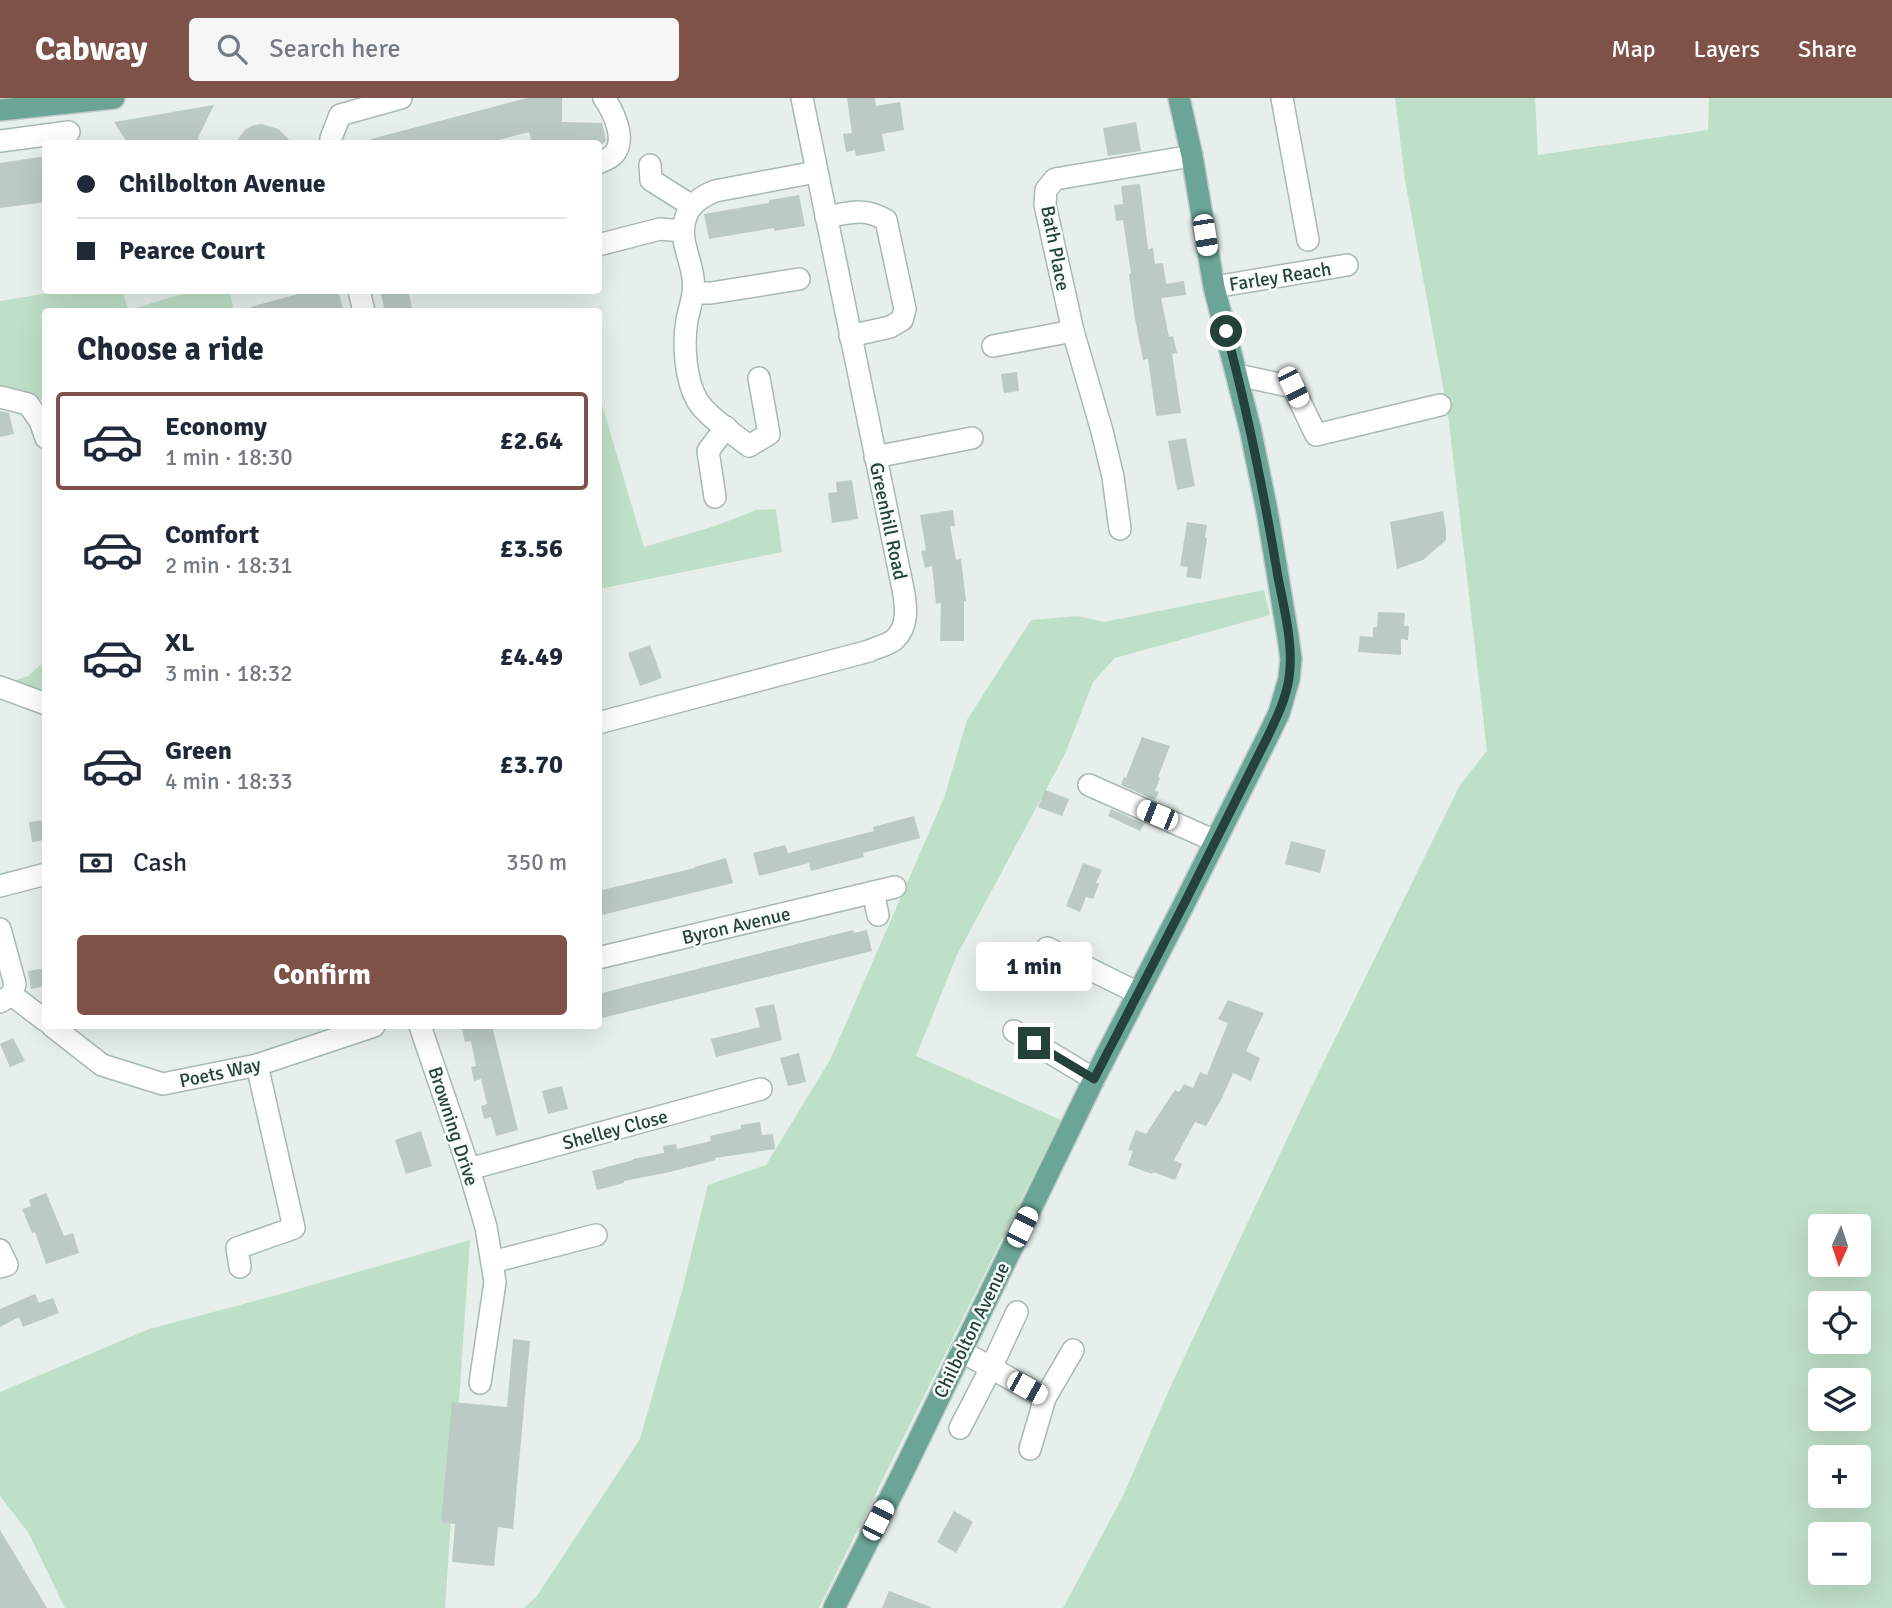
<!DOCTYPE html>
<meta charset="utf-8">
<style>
body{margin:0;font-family:Signika,sans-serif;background:#f6f6f7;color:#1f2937;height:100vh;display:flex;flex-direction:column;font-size:26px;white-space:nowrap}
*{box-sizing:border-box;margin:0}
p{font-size:23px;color:#747a83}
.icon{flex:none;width:38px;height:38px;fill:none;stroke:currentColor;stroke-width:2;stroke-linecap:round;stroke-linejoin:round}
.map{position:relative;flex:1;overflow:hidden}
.side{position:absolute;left:42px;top:210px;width:560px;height:721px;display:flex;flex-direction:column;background:#fff;border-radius:7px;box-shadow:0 7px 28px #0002}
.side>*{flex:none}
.top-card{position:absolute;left:42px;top:42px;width:560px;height:154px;border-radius:7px;box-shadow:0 7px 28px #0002;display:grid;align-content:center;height:154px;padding:0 35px;background:#fff}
.needle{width:46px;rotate:183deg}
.controls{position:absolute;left:1808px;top:1116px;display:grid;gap:14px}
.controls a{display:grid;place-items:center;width:63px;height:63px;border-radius:7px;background:#fff;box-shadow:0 7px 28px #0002;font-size:35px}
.end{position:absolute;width:32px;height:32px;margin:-16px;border:9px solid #24423a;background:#fff;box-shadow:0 0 0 4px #fff}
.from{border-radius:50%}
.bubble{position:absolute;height:49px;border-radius:7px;background:#fff;box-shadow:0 7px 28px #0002;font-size:23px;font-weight:700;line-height:49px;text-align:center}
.car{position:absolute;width:21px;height:42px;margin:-21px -10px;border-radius:9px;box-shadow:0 0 5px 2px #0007;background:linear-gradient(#fff 24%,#345 0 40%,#fff 0 76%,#345 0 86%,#fff 0)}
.top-card b{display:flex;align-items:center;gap:24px;height:66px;font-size:26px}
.top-card b+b{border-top:2px solid #e0e1e3}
.top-card i{width:18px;height:18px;background:#1f2937}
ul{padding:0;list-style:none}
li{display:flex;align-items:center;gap:21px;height:98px;margin:0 14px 10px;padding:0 21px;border:4px solid transparent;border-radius:7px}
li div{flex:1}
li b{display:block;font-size:26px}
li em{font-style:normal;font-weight:700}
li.on{border-color:#7f5249}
li>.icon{width:63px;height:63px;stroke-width:1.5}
h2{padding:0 35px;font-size:32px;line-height:84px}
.pay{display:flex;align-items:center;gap:18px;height:77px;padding:0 35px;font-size:26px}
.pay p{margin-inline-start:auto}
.cta{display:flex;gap:14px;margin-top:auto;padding:14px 35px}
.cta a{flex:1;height:80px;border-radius:7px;background:#7f5249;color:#fff;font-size:28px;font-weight:700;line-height:80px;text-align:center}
header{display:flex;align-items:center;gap:42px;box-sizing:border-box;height:98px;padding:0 35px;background:#7f5249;color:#fff}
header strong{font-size:33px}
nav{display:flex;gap:38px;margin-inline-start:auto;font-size:24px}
.search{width:490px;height:63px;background:#f6f6f7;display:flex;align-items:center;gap:18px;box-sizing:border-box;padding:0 24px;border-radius:7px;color:#747a83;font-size:26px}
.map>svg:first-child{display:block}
.green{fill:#bfe0c8;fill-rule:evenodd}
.building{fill:#bbcac4}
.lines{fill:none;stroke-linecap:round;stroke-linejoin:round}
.minor-casing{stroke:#a8b8b2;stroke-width:24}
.major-casing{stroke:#c2cac8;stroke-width:24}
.minor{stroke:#fff;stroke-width:21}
.major{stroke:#6aa596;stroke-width:21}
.route{stroke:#24423a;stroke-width:9}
.labels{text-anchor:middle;stroke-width:5;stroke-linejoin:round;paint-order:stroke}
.street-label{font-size:19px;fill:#24423a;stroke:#f7fbf9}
</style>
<header>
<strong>Cabway</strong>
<div class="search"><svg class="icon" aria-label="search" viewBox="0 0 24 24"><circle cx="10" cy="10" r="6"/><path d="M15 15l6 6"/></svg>Search here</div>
<nav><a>Map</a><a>Layers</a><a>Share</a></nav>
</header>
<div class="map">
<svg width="1892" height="1510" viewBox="0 0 1892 1510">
<rect width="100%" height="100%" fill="#e6efeb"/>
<g class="green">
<path d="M1395,0H1535L1538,57L1708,32L1709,0H1892V1510H1063L1123,1398L1168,1294L1311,990L1460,687L1487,653L1448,316L1405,82ZM1820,1129H1858V1167H1820ZM1820,1206H1858V1244H1820ZM1820,1283H1858V1321H1820ZM1820,1360H1858V1398H1820ZM1820,1437H1858V1475H1820Z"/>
<polygon points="61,193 123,193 128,212 193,193 230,193 233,210 219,213 46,214 45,299 32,307 0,292 0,203"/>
<polygon points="598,293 644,449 715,428 756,412 776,411 782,454 599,491 598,413 602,385 598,372"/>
<polygon points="1264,492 1270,517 1115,560 1093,584 1065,656 957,857 916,958 1061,1022 819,1510 524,1510 537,1498 640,1341 682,1193 708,1087 766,1067 830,962 944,700 967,622 1031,522 1078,518 1104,524"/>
<polygon points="45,563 45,594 41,594 13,583 28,578"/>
<polygon points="470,1142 445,1510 65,1510 28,1434 0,1398 0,1294 149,1231 270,1199"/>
</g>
<g class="building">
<polygon points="527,0 562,0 562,24 602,25 606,42 603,46 532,46 529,34 483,46 371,46 371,41"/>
<polygon points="847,0 875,0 876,8 900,4 904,32 882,36 885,53 856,58 855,52 846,54 843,36 852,35"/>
<polygon points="214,7 195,46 128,46 114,24"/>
<polygon points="1136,24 1141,53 1108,58 1103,30"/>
<polygon points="262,26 278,31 294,46 234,46 246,31 254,27"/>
<polygon points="46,58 46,104 0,110 0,65"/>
<polygon points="1140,86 1148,151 1153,150 1155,166 1163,165 1166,186 1184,183 1186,197 1161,200 1169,239 1173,238 1177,255 1172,256 1181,315 1156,318 1148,261 1143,262 1134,215 1129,176 1131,176 1123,122 1116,123 1114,107 1123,106 1121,88"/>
<polygon points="799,97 805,128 774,133 774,130 709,141 704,116 769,105 769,102"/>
<polygon points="313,192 338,192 344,214 251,214 250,209"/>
<polygon points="380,192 408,192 413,214 385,214"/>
<polygon points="1017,274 1019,293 1004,295 1001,276"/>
<polygon points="0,313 9,315 14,336 0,339"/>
<polygon points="1186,340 1195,388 1177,392 1168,343"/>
<polygon points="852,382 858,421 832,425 828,395 837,394 836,384"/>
<polygon points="953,412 955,428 950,428 956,462 961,461 966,503 964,503 964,543 940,543 941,505 936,506 932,468 925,470 921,453 926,452 920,417"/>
<polygon points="1443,413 1446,431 1446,442 1423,462 1397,471 1390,424"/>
<polygon points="1187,424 1207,427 1205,440 1207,440 1201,481 1186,479 1188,469 1180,468"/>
<polygon points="1378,514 1405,515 1404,528 1409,528 1408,542 1401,541 1401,557 1358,554 1360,538 1373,539 1373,529 1377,529"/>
<polygon points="650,547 662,580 640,588 628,555"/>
<polygon points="1142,639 1170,648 1158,679 1160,680 1155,693 1159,694 1155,702 1121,687 1124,679 1126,680"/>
<polygon points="1045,692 1069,701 1062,718 1038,709"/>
<polygon points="1111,711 1144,726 1140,733 1108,718"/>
<polygon points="914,718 920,740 863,755 864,759 830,768 811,773 809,765 759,778 753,755 785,747 788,755 874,733 873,729"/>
<polygon points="46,722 46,742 32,744 29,724"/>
<polygon points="1291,743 1326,752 1320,775 1285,766"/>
<polygon points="726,760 733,785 598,818 598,793 695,770 694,769"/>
<polygon points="1083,765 1102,772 1096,785 1099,786 1093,801 1086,799 1080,814 1066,808"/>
<polygon points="853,832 854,835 867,832 872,853 598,921 598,896"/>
<polygon points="46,870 46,888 31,891 28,873"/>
<polygon points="1228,902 1264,915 1246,953 1260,960 1251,983 1233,975 1222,1000 1206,1028 1195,1024 1174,1062 1182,1066 1175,1082 1153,1074 1152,1076 1128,1067 1133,1053 1128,1052 1136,1032 1146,1036 1175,992 1179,994 1184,986 1193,990 1200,974 1207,977 1228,925 1218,921"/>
<polygon points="774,906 782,942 716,959 711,941 760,929 755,910"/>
<polygon points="468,928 492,928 518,1032 496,1038 491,1019 484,1021 481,1008 487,1006 481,981 474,983 471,969 476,968 471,943 465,944 462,931 468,930"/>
<polygon points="13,940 25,963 10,969 0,946"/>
<polygon points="799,955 806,984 788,988 780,960"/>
<polygon points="562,988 568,1011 548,1016 542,993"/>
<polygon points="760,1024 762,1037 773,1036 775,1051 715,1060 716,1062 670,1074 624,1083 624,1085 597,1092 592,1073 633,1062 633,1061 664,1055 663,1048 676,1046 677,1051 711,1043 710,1038 741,1031 741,1027"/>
<polygon points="421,1033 432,1068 406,1076 395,1042"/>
<polygon points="46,1095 64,1138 73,1135 79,1155 46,1166 35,1134 32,1135 22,1111 31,1108 29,1102"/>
<polygon points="35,1196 39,1205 53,1200 59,1215 23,1229 19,1219 0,1229 0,1211"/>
<polygon points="513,1241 530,1243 513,1431 498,1429 494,1468 452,1464 455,1426 441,1424 452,1304 507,1309"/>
<polygon points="954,1413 973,1424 956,1455 937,1444"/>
<polygon points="0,1432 47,1510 0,1510"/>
<polygon points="889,1493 931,1509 931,1510 882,1510"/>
</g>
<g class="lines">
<g class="minor-casing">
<g id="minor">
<polyline points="1282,0 1308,142"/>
<polyline points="0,43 69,34"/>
<polyline points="331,46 331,40 340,17 401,0"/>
<path d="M598,65C603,63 611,60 614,56C627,41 613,13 604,0"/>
<polyline points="650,67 651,82 692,108"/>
<path d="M826,119C850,115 864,109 886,122L905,211L902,222L890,229L850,238"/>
<polyline points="598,147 660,131 683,133"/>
<polyline points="1214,189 1347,167"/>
<polyline points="359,192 364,214"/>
<polyline points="694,195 711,195 799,181"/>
<polyline points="993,248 1073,233"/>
<polyline points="1238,277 1293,289 1316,337 1440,307"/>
<path d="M759,280L769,336L749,348C734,336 706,318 697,302C685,281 683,245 687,222C690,207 695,197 693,180C691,161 679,141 685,122C689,106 701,99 715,93L816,74"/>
<polyline points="0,299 28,306 40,323 46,340"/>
<polyline points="875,359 972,340"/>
<polyline points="715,399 708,353 726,329"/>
<polyline points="1120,431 1113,379 1102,333 1073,233 1045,107 1046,92 1055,81 1192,58"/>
<polyline points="0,589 46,606"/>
<path d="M598,625L869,553C877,549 889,547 895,541C909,528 906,507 903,491L802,0"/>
<polyline points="1089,687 1215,743"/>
<polyline points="0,788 46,776"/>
<polyline points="873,794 878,817"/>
<polyline points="0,831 15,886 12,897 0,904"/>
<polyline points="1047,850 1138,895"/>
<polyline points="598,860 895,789"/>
<polyline points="12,897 46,923"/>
<polyline points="52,928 102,967 163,986 257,967 374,928"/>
<polyline points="420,928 469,1071 486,1129 495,1184 480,1285"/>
<polyline points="1014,933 1094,981"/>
<polyline points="469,1071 761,991"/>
<polyline points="0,1152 7,1167 0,1169"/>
<polyline points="492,1164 596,1137"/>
<polyline points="240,1169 237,1150 294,1130 257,967"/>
<polyline points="961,1253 1045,1300 1073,1252"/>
<polyline points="960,1330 991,1270 1017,1214"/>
<polyline points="1030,1351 1045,1300"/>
</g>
</g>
<g class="major-casing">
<g id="major">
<polyline points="0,12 114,0"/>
<polyline points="834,1510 901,1378 1094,981 1184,806 1267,640 1279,615 1289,581 1291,561 1288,539 1267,413 1250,330 1214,189 1192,58 1179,0"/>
</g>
</g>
<use href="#minor" class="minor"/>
<use href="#major" class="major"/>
</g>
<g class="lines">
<path class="route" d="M1034,945L1094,981L1184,806L1267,640C1276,621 1286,601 1289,580C1294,547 1284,511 1278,479C1264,396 1248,314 1226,233"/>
</g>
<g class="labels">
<g class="street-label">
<text transform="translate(1056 150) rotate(79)" y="7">Bath Place</text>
<text transform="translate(1280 178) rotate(-9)" y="7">Farley Reach</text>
<text transform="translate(889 423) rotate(78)" y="7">Greenhill Road</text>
<text transform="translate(736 827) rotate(-13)" y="7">Byron Avenue</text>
<text transform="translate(220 974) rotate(-12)" y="7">Poets Way</text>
<text transform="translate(454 1028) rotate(72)" y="7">Browning Drive</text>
<text transform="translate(615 1031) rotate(-15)" y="7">Shelley Close</text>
<text transform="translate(971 1232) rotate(-64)" y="7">Chilbolton Avenue</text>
</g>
</g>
</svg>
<div class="controls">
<a><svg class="needle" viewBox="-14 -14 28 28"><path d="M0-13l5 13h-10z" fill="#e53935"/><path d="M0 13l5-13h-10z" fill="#747a83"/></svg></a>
<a><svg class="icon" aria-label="locate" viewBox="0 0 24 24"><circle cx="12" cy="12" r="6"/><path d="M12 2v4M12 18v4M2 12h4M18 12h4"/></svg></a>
<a><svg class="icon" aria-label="layers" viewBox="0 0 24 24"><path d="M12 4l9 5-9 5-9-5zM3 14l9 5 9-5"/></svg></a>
<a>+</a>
<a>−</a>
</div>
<i class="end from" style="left:1226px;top:233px"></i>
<i class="end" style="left:1034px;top:945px"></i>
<div class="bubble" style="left:976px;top:844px;width:116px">1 min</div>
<i class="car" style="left:1205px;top:137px;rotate:171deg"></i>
<i class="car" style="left:1293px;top:289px;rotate:154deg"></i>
<i class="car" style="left:1157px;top:717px;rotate:292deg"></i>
<i class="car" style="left:1022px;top:1129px;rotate:26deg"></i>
<i class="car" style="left:1027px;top:1290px;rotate:119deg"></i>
<i class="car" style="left:878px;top:1422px;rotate:27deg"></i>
<div class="top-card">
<b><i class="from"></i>Chilbolton Avenue</b>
<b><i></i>Pearce Court</b>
</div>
<section class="side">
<h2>Choose a ride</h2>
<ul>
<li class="on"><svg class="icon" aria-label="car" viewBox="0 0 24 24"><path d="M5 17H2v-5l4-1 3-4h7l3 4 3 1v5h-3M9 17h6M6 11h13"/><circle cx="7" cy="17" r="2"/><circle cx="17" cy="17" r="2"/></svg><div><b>Economy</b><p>1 min · 18:30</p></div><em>£2.64</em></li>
<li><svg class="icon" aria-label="car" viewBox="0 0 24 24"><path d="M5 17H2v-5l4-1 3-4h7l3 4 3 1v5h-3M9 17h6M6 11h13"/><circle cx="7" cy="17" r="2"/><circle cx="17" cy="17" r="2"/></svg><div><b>Comfort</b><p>2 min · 18:31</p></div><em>£3.56</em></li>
<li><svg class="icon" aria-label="car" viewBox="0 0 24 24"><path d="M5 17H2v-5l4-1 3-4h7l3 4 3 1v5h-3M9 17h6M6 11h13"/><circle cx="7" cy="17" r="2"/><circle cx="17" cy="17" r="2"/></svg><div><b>XL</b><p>3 min · 18:32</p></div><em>£4.49</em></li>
<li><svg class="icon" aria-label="car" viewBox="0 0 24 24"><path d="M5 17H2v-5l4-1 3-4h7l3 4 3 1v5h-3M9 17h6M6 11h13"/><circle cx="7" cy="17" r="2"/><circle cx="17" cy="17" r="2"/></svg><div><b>Green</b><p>4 min · 18:33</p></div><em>£3.70</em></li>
</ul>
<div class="pay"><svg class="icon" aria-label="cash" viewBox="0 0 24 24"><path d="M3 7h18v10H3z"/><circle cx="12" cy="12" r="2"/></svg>Cash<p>350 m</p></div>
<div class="cta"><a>Confirm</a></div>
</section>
</div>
